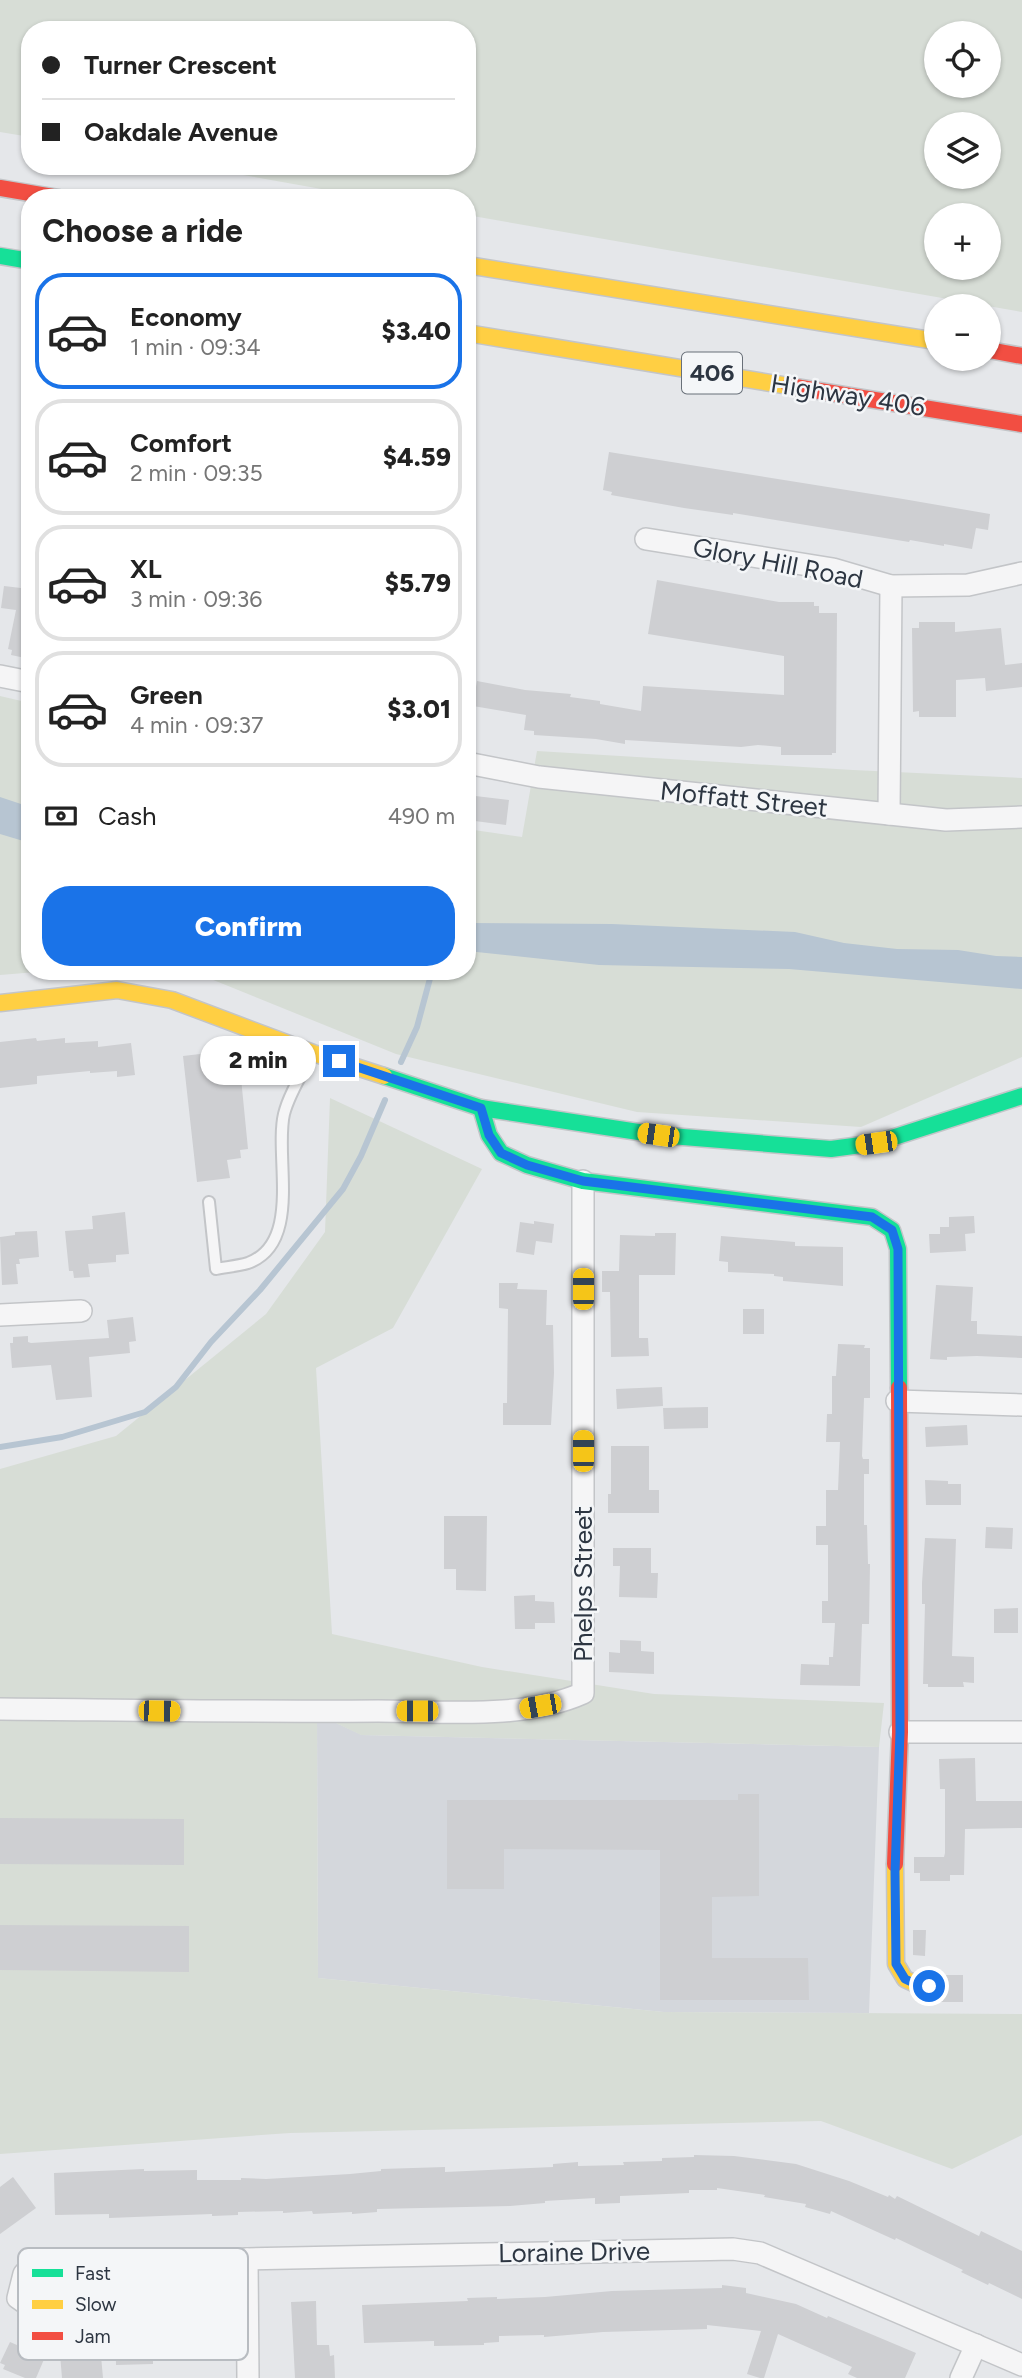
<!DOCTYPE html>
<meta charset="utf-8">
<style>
body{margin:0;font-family:Figtree,sans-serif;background:#f6f6f6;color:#222;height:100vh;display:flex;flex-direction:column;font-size:26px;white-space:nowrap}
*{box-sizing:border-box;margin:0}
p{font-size:23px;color:#767676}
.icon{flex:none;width:38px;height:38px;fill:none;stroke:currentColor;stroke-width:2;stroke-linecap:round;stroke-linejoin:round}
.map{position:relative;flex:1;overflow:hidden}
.sheet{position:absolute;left:21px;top:189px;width:455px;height:791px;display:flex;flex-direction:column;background:#fff;border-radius:28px;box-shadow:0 2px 5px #0004}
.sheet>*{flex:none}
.hud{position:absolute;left:21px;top:21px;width:455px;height:154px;border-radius:28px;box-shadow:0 2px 5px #0004;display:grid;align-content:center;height:154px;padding:0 21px;background:#fff}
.tools{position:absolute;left:924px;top:21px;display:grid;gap:14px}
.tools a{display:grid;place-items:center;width:77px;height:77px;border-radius:50%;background:#fff;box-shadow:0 2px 5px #0004;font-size:35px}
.end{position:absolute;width:32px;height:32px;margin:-16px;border:9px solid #1a73e8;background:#fff;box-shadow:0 0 0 4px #fff}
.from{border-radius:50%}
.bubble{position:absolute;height:49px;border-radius:24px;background:#fff;box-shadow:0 2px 5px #0004;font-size:23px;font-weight:800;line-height:49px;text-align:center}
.car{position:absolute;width:21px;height:42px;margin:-21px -10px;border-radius:9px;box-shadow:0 0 5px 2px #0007;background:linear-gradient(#f5c518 24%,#345 0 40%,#f5c518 0 76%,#345 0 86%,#f5c518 0)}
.hud b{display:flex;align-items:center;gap:24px;height:66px;font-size:26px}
.hud b+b{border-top:2px solid #e0e0e0}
.hud i{width:18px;height:18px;background:#222}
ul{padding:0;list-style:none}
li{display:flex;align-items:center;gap:21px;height:116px;margin:0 14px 10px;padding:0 7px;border:4px solid #e0e0e0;border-radius:28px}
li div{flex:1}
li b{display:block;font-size:26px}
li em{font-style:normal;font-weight:800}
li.active{border-color:#1a73e8}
li>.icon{width:63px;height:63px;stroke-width:1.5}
h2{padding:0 21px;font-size:32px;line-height:84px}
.pay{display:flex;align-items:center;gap:18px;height:77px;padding:0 21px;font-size:26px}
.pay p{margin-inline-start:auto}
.button{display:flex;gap:14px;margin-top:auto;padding:14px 21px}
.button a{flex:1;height:80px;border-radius:28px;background:#1a73e8;color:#fff;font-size:28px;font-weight:800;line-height:80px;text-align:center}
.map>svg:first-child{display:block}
.built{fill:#d4d7dc}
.green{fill:#d7ddd6;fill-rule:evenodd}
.water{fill:#b7c5d2}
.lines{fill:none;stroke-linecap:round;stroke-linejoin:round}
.stream{stroke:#b7c5d2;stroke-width:6}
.building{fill:#cecfd2}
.lane-casing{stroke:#c3c5c8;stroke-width:14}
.street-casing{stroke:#c3c5c8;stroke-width:24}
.fast-casing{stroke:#c3c5c8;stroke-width:19}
.slow-casing{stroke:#c3c5c8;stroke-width:19}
.jam-casing{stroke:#c3c5c8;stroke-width:19}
.lane{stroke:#f5f5f6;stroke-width:10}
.street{stroke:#f5f5f6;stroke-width:21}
.fast{stroke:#16e098;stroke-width:16}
.slow{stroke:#ffcf43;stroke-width:16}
.jam{stroke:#f24e42;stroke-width:16}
.route{stroke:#1a73e8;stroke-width:9}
.labels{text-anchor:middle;stroke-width:5;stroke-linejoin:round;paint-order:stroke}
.shield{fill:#f4f6f8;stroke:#697079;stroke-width:2}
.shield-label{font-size:24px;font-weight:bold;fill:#2d3642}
.street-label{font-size:26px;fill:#2d3642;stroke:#f4f6f8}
.key{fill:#f4f6f8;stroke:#b8bcc1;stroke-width:2}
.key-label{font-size:19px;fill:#2d3642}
</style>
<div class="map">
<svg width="1022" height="2378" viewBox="0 0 1022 2378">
<rect width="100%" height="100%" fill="#e5e7ea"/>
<polygon class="built" points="317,1714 362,1735 879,1747 869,2013 664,2012 318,1978"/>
<g class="green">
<path d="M0,0H1022V312L467,215V198H372L193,166H467V30H30V137L0,132ZM936,33H989V86H936ZM936,124H989V177H936ZM936,215H989V268H936Z"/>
<polygon points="0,696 30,703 30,971 49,971 0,975"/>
<polygon points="537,751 853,770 1022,778 1022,1057 861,1127 637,1112 396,1054 191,971 467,971 467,829 522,837"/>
<polygon points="330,1098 482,1169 393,1328 316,1368 332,1634 482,1667 654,1694 884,1703 879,1747 361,1735 317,1714 318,1978 664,2012 1022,2014 1022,2135 952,2169 821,2121 290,2133 0,2154 0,1469 116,1436 266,1314 325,1232"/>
</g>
<g class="water">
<polygon points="0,797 30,807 30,843 0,834"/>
<polygon points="467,923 612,924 795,932 844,943 897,949 958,950 996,956 1022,957 1022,989 789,969 599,965 467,951"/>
</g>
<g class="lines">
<g class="stream">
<polyline points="401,1062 417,1027 432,971"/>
<polyline points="0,1447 62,1437 145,1412 176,1387 211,1342 260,1290 343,1189 361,1156 385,1100"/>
</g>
</g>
<g class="building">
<polygon points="609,452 903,499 990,514 988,530 976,528 972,549 944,544 944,546 910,540 909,542 733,513 733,515 684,508 611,495 612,492 603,490"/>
<polygon points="23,578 30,579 30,659 11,655 12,650 8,649 16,610 1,608 4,586 21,588"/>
<polygon points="657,580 779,602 814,602 814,606 819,606 819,613 837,613 836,753 832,753 832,755 781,755 781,747 758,745 741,747 625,740 625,744 596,739 534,735 534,731 524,730 526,715 473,706 477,681 525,690 571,694 570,697 600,701 600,704 641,711 643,686 784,695 784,656 648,634"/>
<polygon points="919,622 955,622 955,632 1001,628 1005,665 1022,663 1022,687 986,691 985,678 956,680 956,717 919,717 919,711 913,712 912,628 919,628"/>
<polygon points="467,795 509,800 506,825 467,820"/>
<polygon points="36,1038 37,1041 65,1038 65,1043 98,1041 98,1047 131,1043 135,1075 117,1077 117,1071 90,1073 90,1071 37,1076 37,1084 0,1088 0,1042"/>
<polygon points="217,1052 219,1072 232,1071 233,1079 241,1078 248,1149 240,1150 241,1158 227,1160 230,1178 197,1182 183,1056"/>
<polygon points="125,1212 129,1254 116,1255 116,1262 88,1264 90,1277 74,1278 73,1271 69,1271 65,1231 93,1229 92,1216"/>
<polygon points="974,1216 975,1233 965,1234 966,1251 930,1253 929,1234 940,1234 940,1227 949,1227 949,1217"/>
<polygon points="534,1221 554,1224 552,1243 536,1241 534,1255 516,1252 520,1222 534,1224"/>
<polygon points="37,1231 39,1257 19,1259 20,1264 16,1264 18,1284 2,1285 0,1237 15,1235 15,1232"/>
<polygon points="655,1233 676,1233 675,1275 639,1275 639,1338 648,1338 649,1356 611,1357 610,1292 602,1292 602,1271 619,1271 620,1235 655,1236"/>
<polygon points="721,1236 795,1242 795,1246 843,1247 843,1286 783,1281 783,1277 774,1276 774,1274 728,1272 728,1262 719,1261"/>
<polygon points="499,1283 518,1283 517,1289 547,1290 546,1325 553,1325 554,1373 551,1425 503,1425 503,1403 507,1403 508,1309 499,1308"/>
<polygon points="936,1285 973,1287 971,1321 977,1321 977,1334 1022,1336 1022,1358 977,1356 947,1357 947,1360 930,1359"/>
<rect x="743" y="1309" width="21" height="25"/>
<polygon points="133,1317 136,1341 129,1342 130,1353 89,1357 92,1397 56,1400 51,1365 12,1368 10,1343 13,1343 13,1337 28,1336 28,1342 31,1343 109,1338 107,1320"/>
<polygon points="838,1344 865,1345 864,1348 870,1348 870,1398 864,1398 862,1456 863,1459 869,1459 869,1474 864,1474 864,1525 867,1525 868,1564 870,1564 869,1624 862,1624 860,1686 800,1685 801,1664 829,1665 829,1657 833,1657 835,1623 822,1623 822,1601 828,1601 828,1545 816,1545 816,1526 826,1526 826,1490 838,1490 840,1442 826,1442 827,1414 832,1414 832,1376 836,1376"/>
<polygon points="662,1387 663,1406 617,1409 616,1389"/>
<polygon points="708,1407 708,1428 664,1429 663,1408"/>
<polygon points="967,1425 968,1445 926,1447 925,1427"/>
<polygon points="611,1446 649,1446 649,1490 659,1490 659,1513 608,1513 608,1494 611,1494"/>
<polygon points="925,1480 948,1481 948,1484 961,1484 961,1505 926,1505"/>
<polygon points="444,1516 487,1516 486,1591 456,1590 456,1569 444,1569"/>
<polygon points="986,1527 1013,1528 1012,1549 985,1548"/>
<polygon points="925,1538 956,1539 952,1656 974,1657 974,1683 963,1682 964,1687 928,1687 928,1684 923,1684 925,1604 922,1604 922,1583"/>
<polygon points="613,1548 651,1548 651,1573 658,1573 657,1598 619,1597 620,1566 613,1566"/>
<polygon points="535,1595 535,1601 554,1602 555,1623 535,1623 535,1629 515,1629 514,1596"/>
<polygon points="1018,1608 1018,1633 994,1633 994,1609"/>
<polygon points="620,1640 641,1641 641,1651 654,1652 654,1674 609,1672 609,1652 620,1653"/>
<polygon points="975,1758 976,1801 1022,1801 1022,1828 965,1829 964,1875 950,1875 950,1881 920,1881 920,1873 914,1873 914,1857 944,1857 945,1853 945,1789 940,1789 939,1759"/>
<polygon points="738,1794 759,1794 759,1896 712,1897 712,1958 808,1958 809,2000 660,2000 660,1850 504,1849 504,1889 447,1889 447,1800 738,1800"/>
<polygon points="0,1818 184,1819 184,1865 0,1864"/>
<polygon points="0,1925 189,1926 189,1972 0,1970"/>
<polygon points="913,1930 926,1930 925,1956 913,1955"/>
<polygon points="942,1975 963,1975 963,2002 935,2002 943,1997 946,1988 945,1979"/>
<polygon points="694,2155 734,2156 796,2164 849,2181 888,2197 889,2195 895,2199 897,2196 979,2236 981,2231 1022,2251 1022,2299 989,2283 988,2285 961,2272 963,2270 896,2238 895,2240 831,2211 830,2214 805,2207 806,2204 764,2197 765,2195 717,2188 717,2190 689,2190 689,2193 620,2196 620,2203 595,2204 595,2198 545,2201 545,2203 510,2206 377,2209 377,2212 352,2214 352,2212 313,2214 312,2211 283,2213 283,2211 238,2212 238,2215 212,2216 212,2214 109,2218 109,2214 55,2215 54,2173 144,2169 144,2171 197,2170 197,2180 241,2180 241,2178 266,2179 350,2174 381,2171 381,2169 445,2167 445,2172 553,2167 553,2164 578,2162 578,2166 624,2165 623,2162 662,2161 662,2158 694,2157"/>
<polygon points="13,2177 36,2208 0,2234 0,2187"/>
<polygon points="722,2285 746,2288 746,2293 796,2304 827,2318 828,2316 916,2353 905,2378 857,2378 848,2374 852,2367 778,2334 764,2378 760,2378 747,2374 761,2331 707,2325 707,2329 603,2332 544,2337 544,2335 499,2336 499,2342 484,2343 484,2345 434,2346 434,2341 364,2343 362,2305 468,2301 467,2298 497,2297 497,2299 545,2297 612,2291 722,2288"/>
<polygon points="316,2301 317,2345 329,2345 330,2356 334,2355 335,2378 295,2378 291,2302"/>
<polygon points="204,2309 205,2358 153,2359 153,2364 116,2365 115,2316 162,2315 162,2310"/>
<polygon points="10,2342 45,2357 36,2378 25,2378 3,2369 5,2365 0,2363"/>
<polygon points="78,2353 79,2358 101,2356 103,2378 62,2378 60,2354"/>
</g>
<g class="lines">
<g class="lane-casing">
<path id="lane" d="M209,1202L216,1269C226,1267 238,1266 248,1263C303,1243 274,1156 284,1114C289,1094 302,1074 312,1055"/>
</g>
<g class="street-casing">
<g id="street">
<polyline points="646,539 833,569 891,586 968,585 1022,573"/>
<polyline points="0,676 30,682"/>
<polyline points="467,763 539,777 946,820 1022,817"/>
<polyline points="889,814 891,586"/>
<polyline points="0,1315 81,1311"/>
<polyline points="897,1401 1022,1405"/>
<path d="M0,1709C126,1710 252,1712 378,1711C443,1711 523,1720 583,1693V1181"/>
<polyline points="900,1732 1022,1732"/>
<polyline points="247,2259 248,2378"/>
<path d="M102,2267C96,2274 90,2282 85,2289C82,2293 81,2300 78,2304C60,2324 35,2311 18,2298L24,2274L34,2263L102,2267L247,2259L733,2249L760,2253L1022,2365"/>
<polyline points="961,2378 976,2345"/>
</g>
</g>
<g class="fast-casing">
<g id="fast">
<polyline points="0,256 30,261"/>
<polyline points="384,1076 481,1108 658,1135 831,1149 876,1143 1022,1096"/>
<polyline points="481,1108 489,1135 501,1153 527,1165 583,1181 872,1217 892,1230 898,1249 899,1388"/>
</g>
</g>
<g class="slow-casing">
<g id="slow">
<polyline points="467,265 936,341"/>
<polyline points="467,333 789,386"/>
<polyline points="0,1003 117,990 172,1000 313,1053 384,1076"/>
<polyline points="895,1864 896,1964 905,1979 918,1985 929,1986"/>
</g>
</g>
<g class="jam-casing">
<g id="jam">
<polyline points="0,188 59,198"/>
<polyline points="989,350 1022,356"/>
<polyline points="789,386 1022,424"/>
<polyline points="895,1864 900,1732 899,1388"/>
</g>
</g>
<use href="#lane" class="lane"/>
<use href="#street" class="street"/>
<use href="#fast" class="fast"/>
<use href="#slow" class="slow"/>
<use href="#jam" class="jam"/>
</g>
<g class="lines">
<polyline class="route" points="339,1061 481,1108 489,1135 501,1153 527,1165 583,1181 872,1217 892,1230 898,1249 900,1732 895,1872 896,1964 905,1979 918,1985 929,1986"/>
</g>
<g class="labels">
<rect class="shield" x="682" y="352.5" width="60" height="41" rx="5"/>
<g class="shield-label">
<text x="712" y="381">406</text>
</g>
<g class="street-label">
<text transform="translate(848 395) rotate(9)" y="9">Highway 406</text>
<text transform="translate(778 563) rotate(11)" y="9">Glory Hill Road</text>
<text transform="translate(744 799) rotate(6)" y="9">Moffatt Street</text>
<text transform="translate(583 1584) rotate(-90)" y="9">Phelps Street</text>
<text transform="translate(574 2252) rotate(-1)" y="9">Loraine Drive</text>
</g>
</g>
<rect x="18" y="2248" width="230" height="112" rx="10" class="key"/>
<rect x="32" y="2269" width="31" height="8" fill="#16e098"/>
<rect x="32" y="2300" width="31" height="9" fill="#ffcf43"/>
<rect x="32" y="2332" width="31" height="8" fill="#f24e42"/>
<g class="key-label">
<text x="75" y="2280">Fast</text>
<text x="75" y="2311">Slow</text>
<text x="75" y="2343">Jam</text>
</g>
</svg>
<div class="tools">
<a><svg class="icon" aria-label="locate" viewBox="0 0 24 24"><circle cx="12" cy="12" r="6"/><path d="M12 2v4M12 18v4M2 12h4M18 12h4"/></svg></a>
<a><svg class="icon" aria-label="layers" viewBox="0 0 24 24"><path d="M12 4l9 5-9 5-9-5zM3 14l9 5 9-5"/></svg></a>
<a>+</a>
<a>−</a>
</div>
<i class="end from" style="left:929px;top:1986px"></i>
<i class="end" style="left:339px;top:1061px"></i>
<div class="bubble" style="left:200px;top:1036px;width:116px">2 min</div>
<i class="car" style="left:658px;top:1135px;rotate:278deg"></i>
<i class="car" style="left:876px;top:1143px;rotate:262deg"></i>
<i class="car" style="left:583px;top:1289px;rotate:0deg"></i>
<i class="car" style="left:583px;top:1451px;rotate:0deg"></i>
<i class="car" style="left:540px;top:1706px;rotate:260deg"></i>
<i class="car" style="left:159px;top:1711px;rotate:91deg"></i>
<i class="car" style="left:417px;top:1711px;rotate:270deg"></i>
<div class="hud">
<b><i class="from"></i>Turner Crescent</b>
<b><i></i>Oakdale Avenue</b>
</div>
<section class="sheet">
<h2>Choose a ride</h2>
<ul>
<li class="active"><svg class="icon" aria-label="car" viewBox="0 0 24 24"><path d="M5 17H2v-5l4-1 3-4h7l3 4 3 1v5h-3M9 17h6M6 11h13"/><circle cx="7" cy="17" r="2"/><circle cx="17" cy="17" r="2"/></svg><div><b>Economy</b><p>1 min · 09:34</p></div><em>$3.40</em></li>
<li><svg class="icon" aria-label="car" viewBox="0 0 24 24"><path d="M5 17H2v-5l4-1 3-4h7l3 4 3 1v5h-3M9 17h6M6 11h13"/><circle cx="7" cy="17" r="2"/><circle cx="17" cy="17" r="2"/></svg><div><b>Comfort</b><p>2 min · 09:35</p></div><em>$4.59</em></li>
<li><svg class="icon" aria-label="car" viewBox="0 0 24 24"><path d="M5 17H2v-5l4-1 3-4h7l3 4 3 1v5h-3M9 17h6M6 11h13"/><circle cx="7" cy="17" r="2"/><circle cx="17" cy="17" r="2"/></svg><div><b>XL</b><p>3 min · 09:36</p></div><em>$5.79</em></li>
<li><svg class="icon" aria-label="car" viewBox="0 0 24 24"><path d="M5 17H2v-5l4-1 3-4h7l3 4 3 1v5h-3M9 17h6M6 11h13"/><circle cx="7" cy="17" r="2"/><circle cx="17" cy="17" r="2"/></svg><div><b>Green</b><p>4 min · 09:37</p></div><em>$3.01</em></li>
</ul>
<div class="pay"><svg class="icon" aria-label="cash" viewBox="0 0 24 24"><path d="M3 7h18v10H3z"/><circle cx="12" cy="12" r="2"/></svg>Cash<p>490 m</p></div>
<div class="button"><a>Confirm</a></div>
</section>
</div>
